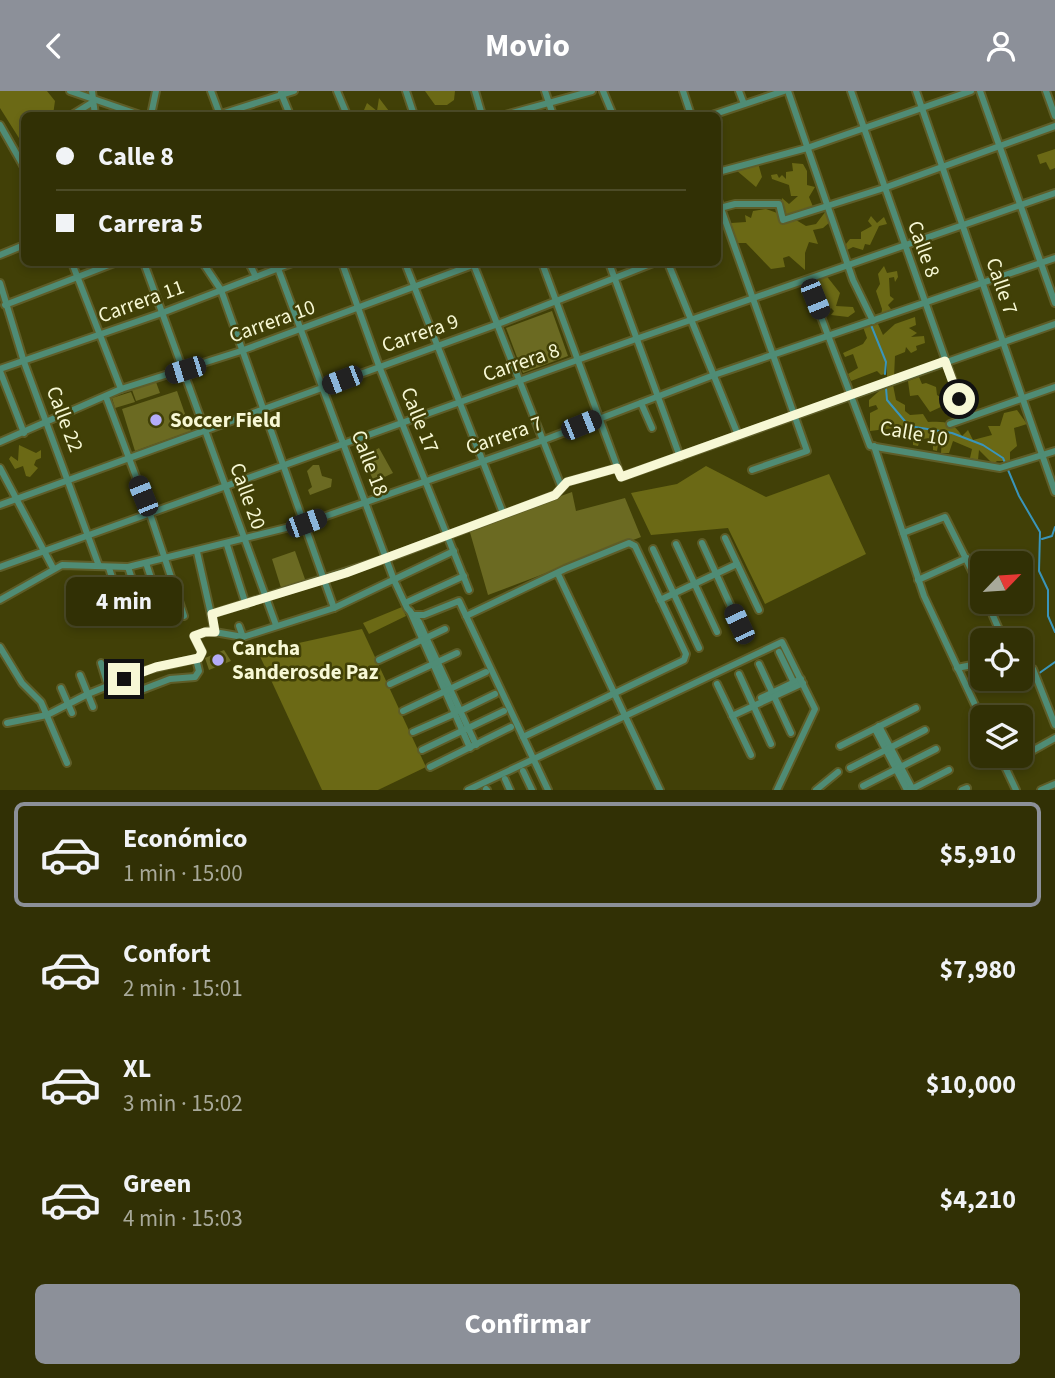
<!DOCTYPE html>
<html lang="es">
<meta charset="utf-8">
<style>
body{margin:0;font-family:"Source Sans 3",sans-serif;background:#39380f;color:#f1f3f6;height:100vh;display:flex;flex-direction:column;font-size:26px;white-space:nowrap}
*{box-sizing:border-box;margin:0}
p{font-size:23px;color:#a8a99a}
.icon{flex:none;width:38px;height:38px;fill:none;stroke:currentColor;stroke-width:2;stroke-linecap:round;stroke-linejoin:round}
.map{position:relative;height:699px;overflow:hidden}
.drawer{display:flex;flex-direction:column;background:#313005;flex:1}
.drawer>*{flex:none}
.hud{position:absolute;left:21px;top:21px;width:700px;height:154px;border-radius:10px;box-shadow:0 4px 10px #0003,0 0 0 2px #4c4b27;display:grid;align-content:center;height:154px;padding:0 35px;background:#313005}
.needle{width:46px;rotate:65deg}
.controls{position:absolute;left:970px;top:460px;display:grid;gap:14px}
.controls a{display:grid;place-items:center;width:63px;height:63px;border-radius:10px;background:#313005;box-shadow:0 4px 10px #0003,0 0 0 2px #4c4b27;font-size:35px}
.end{position:absolute;width:32px;height:32px;margin:-16px;border:9px solid #f7f8d5;background:#111;box-shadow:0 0 0 4px #111}
.from{border-radius:50%}
.bubble{position:absolute;height:49px;border-radius:10px;background:#313005;box-shadow:0 4px 10px #0003,0 0 0 2px #4c4b27;font-size:23px;font-weight:700;line-height:49px;text-align:center}
.car{position:absolute;width:21px;height:42px;margin:-21px -10px;border-radius:9px;box-shadow:0 0 5px 2px #0007;background:linear-gradient(#222 24%,#8ab4d8 0 40%,#222 0 76%,#8ab4d8 0 86%,#222 0)}
.hud b{display:flex;align-items:center;gap:24px;height:66px;font-size:26px}
.hud b+b{border-top:2px solid #4c4b27}
.hud i{width:18px;height:18px;background:#f1f3f6}
ul{padding:12px 0 0;list-style:none}
li{display:flex;align-items:center;gap:21px;height:105px;margin:0 14px 10px;padding:0 21px;border:4px solid transparent;border-radius:10px}
li div{flex:1}
li b{display:block;font-size:26px}
li em{font-style:normal;font-weight:700}
li.selected{border-color:#8c9099}
li>.icon{width:63px;height:63px;stroke-width:1.5}
.action{display:flex;gap:14px;margin-top:auto;padding:14px 35px}
.action a{flex:1;height:80px;border-radius:10px;background:#8c9099;color:#fff;font-size:28px;font-weight:700;line-height:80px;text-align:center}
header{display:flex;justify-content:space-between;align-items:center;height:91px;padding:0 35px;background:#8c9099;color:#fff;font-size:32px;font-weight:700}
.map>svg:first-child{display:block}
.green{fill:#6b6a22}
.forest{fill:#6b6915}
.lines{fill:none;stroke-linecap:round;stroke-linejoin:round}
.stream{stroke:#3a95ba;stroke-width:2}
.minor-casing{stroke:#5e5d28;stroke-width:10}
.minor{stroke:#4f8c75;stroke-width:6}
.route{stroke:#f7f8d5;stroke-width:9}
.poi-dot{fill:#b4acf9;stroke:#414007;stroke-width:2.5}
.labels{text-anchor:middle;stroke-width:5;stroke-linejoin:round;paint-order:stroke}
.street-label{font-size:21px;fill:#f7f8d5;stroke:#414007}
.poi-label{font-size:21px;font-weight:bold;fill:#f7f8d5;stroke:#414007;text-anchor:start}
</style>
<header><svg class="icon" aria-label="back" viewBox="0 0 24 24"><path d="M15 5l-7 7 7 7"/></svg>Movio<svg class="icon" aria-label="person" viewBox="0 0 24 24"><circle cx="12" cy="8" r="4"/><path d="M4 21q1-7 8-7t8 7"/></svg></header>
<div class="map">
<svg width="1055" height="699" viewBox="0 0 1055 699">
<rect width="100%" height="100%" fill="#414007"/>
<g class="green">
<polygon points="552,220 568,265 523,282 506,237"/>
<polygon points="156,291 160,302 136,310 132,299"/>
<polygon points="177,300 191,340 135,360 122,318"/>
<polygon points="131,301 135,311 115,317 112,307"/>
<polygon points="379,357 393,382 374,391 363,366"/>
<polygon points="313,374 319,374 322,385 332,388 331,396 310,404 308,399 312,396 307,380"/>
<polygon points="572,401 576,420 625,407 641,446 488,504 469,438"/>
<polygon points="295,460 306,491 282,500 272,468"/>
<polygon points="224,559 231,570 209,579 205,567"/>
</g>
<g class="forest">
<polygon points="0,0 47,0 55,10 53,24 24,24 24,55 0,17"/>
<polygon points="425,0 455,0 454,9 447,14 435,14"/>
<polygon points="379,7 392,24 347,24 347,21 364,19 367,12 377,20"/>
<polygon points="1055,58 1055,77 1050,79 1046,71 1040,73 1037,64"/>
<polygon points="758,72 762,86 756,96 736,79"/>
<polygon points="792,72 803,73 807,80 807,94 815,96 809,106 814,118 796,129 806,135 816,133 826,120 830,131 823,137 813,139 818,153 809,151 805,162 805,179 789,165 783,167 785,176 771,178 746,152 737,152 731,132 746,131 745,124 751,127 753,120 766,118 780,123 782,107 789,113 798,105 791,105 789,94 772,88 771,84 777,83 779,87 782,84 786,88 786,81 793,80"/>
<polygon points="871,125 877,132 884,126 887,133 879,135 870,154 865,153 863,159 853,156 847,159 846,153 850,148 861,148 861,141 872,135 868,130"/>
<polygon points="884,175 887,182 897,180 898,186 895,191 894,186 889,187 890,205 894,208 888,214 893,221 881,225 882,218 876,200 880,193 878,183"/>
<polygon points="825,183 840,202 836,215 853,216 855,221 848,226 831,224 834,220 831,217 829,219 822,200 811,196 808,189"/>
<polygon points="915,226 916,234 909,237 917,242 911,246 924,245 925,252 916,255 917,259 911,262 906,256 905,261 895,265 894,286 887,288 887,269 885,283 881,284 877,280 851,290 848,283 858,277 853,263 845,266 843,262 863,253 867,247 863,236 878,233 883,244 895,233"/>
<polygon points="919,286 922,293 926,292 936,296 937,304 946,310 943,315 930,321 918,304 910,305 908,290"/>
<path d="M886,294H893L896,309L905,314V320L910,324L923,323L928,331C943,330 953,330 962,345L968,339L973,349L992,344L988,335H1000L1004,322L1017,319L1027,333L1014,337L1017,355L1010,361V370H997L993,373L979,359L978,369L970,367L972,358L953,350L949,362H941L942,348L939,347L937,360L933,359V347L920,348L918,355L913,354V346L898,333L894,337L870,340V322L878,318L876,314L869,316V309Z"/>
<polygon points="19,354 36,362 41,359 41,367 36,369 34,374 38,377 30,386 26,385 23,375 15,378 9,368 11,365 18,370"/>
<polygon points="706,375 766,406 829,383 866,463 765,513 728,437 651,444 631,402 677,393"/>
<polygon points="402,516 406,525 369,543 363,532"/>
<polygon points="362,538 426,676 378,699 322,699 258,561"/>
</g>
<g class="lines">
<g class="stream">
<polyline points="871,234 886,271 885,283"/>
<polyline points="886,297 887,309 909,335 952,342 983,354 1003,367 1019,405 1040,441 1039,480 1048,499 1048,525 1055,541"/>
<polyline points="1042,448 1052,445 1055,436"/>
<polyline points="1038,583 1055,571"/>
<polyline points="999,599 1025,594 1034,587"/>
</g>
<g class="minor-casing">
<g id="minor">
<polyline points="70,0 140,24"/>
<polyline points="92,0 95,24"/>
<polyline points="211,0 220,24"/>
<polyline points="337,0 347,24"/>
<polyline points="406,0 414,24"/>
<polyline points="475,0 482,24"/>
<polyline points="545,0 553,24"/>
<polyline points="603,0 613,24"/>
<polyline points="683,0 691,24"/>
<polyline points="739,0 744,13"/>
<polyline points="788,0 853,189 873,230"/>
<polyline points="851,0 966,327"/>
<polyline points="916,0 1055,401"/>
<polyline points="980,0 1055,212"/>
<polyline points="1046,0 1055,25"/>
<polyline points="281,2 290,24"/>
<polyline points="72,24 93,11"/>
<polyline points="151,24 156,0"/>
<polyline points="218,24 294,0"/>
<polyline points="505,24 592,0"/>
<polyline points="712,24 784,0"/>
<polyline points="0,34 24,76"/>
<polyline points="718,81 807,57 971,0"/>
<polyline points="718,109 807,360 752,379"/>
<polyline points="720,117 735,113 779,113 783,129 884,97 1055,35"/>
<polyline points="0,164 24,154"/>
<polyline points="72,172 121,298"/>
<polyline points="144,172 276,534"/>
<polyline points="203,172 221,199 334,517"/>
<polyline points="249,172 256,186"/>
<polyline points="276,172 394,489 407,517 419,531 476,654"/>
<polyline points="342,172 379,275 469,499"/>
<polyline points="405,172 503,422"/>
<polyline points="473,172 561,395"/>
<polyline points="542,172 621,386 1055,233"/>
<polyline points="609,172 680,366"/>
<polyline points="668,172 738,344"/>
<polyline points="807,189 870,355 1000,377 1055,360"/>
<polyline points="0,192 24,271 99,475"/>
<polyline points="5,214 114,172"/>
<polyline points="0,278 162,222 292,172"/>
<polyline points="0,280 24,342"/>
<polyline points="106,306 150,423 184,525"/>
<polyline points="641,312 652,337"/>
<polyline points="950,333 1055,296"/>
<polyline points="0,351 121,298 241,260 478,172"/>
<polyline points="874,355 924,505 982,629"/>
<polyline points="0,377 53,477"/>
<polyline points="0,414 498,233 653,172"/>
<polyline points="903,442 945,426 982,500"/>
<polyline points="725,447 759,519"/>
<polyline points="702,452 739,533"/>
<polyline points="676,453 717,541"/>
<polyline points="227,454 246,514"/>
<polyline points="653,458 699,557"/>
<polyline points="197,461 215,541"/>
<polyline points="146,472 166,532"/>
<polyline points="0,476 636,248 1055,102"/>
<polyline points="128,476 141,516"/>
<polyline points="109,477 120,511"/>
<polyline points="558,483 660,699"/>
<polyline points="918,489 967,467"/>
<polyline points="0,509 62,474 128,476 306,432 544,349 714,284 1055,167"/>
<polyline points="660,509 737,473"/>
<polyline points="987,511 1004,550"/>
<polyline points="405,512 464,485"/>
<polyline points="410,520 470,657"/>
<polyline points="212,523 388,467 555,404 567,391 617,377"/>
<polyline points="415,524 424,524 459,510 548,699"/>
<polyline points="466,525 565,478 629,452 635,455 686,563 684,569 523,646"/>
<polyline points="239,535 243,546"/>
<polyline points="0,556 22,592 41,611 67,672"/>
<polyline points="779,561 795,594"/>
<polyline points="379,569 445,538"/>
<polyline points="101,572 108,595"/>
<polyline points="1020,572 1033,578 1055,634"/>
<polyline points="759,573 791,642"/>
<polyline points="957,577 982,572"/>
<polyline points="739,583 771,653"/>
<polyline points="80,584 93,616"/>
<polyline points="390,593 457,562"/>
<polyline points="717,593 751,664"/>
<polyline points="61,597 72,622"/>
<polyline points="136,601 170,588 195,586 199,580 196,568"/>
<polyline points="761,607 801,588"/>
<polyline points="403,620 486,581"/>
<polyline points="732,625 803,592"/>
<polyline points="7,632 47,624 88,603 147,579 199,567 202,561 194,545 209,540 243,546 334,517 454,460"/>
<polyline points="879,635 913,699"/>
<polyline points="875,638 907,699"/>
<polyline points="413,641 454,623 456,619 460,620 495,603"/>
<polyline points="840,655 916,617"/>
<polyline points="422,659 504,620"/>
<polyline points="1000,665 1016,699"/>
<polyline points="1005,675 1055,647"/>
<polyline points="430,676 511,636"/>
<polyline points="850,677 925,639"/>
<polyline points="523,680 532,699"/>
<polyline points="505,688 510,699"/>
<polyline points="863,695 936,658"/>
<polyline points="486,698 487,699"/>
<polyline points="468,699 782,551 815,618 777,699"/>
<polyline points="816,699 838,681"/>
<polyline points="910,699 949,679"/>
<polyline points="962,699 967,697"/>
<polyline points="1041,699 1055,693"/>
</g>
</g>
<use href="#minor" class="minor"/>
</g>
<g class="lines">
<polyline class="route" points="124,588 156,576 199,567 202,561 194,545 205,541 215,541 212,523 346,482 555,404 567,391 617,377 621,386 945,270 959,308"/>
</g>
<g class="poi-dot">
<circle cx="156" cy="329" r="7"/>
<circle cx="218" cy="569" r="7"/>
</g>
<g class="labels">
<g class="street-label">
<text transform="translate(924 158) rotate(70)" y="7">Calle 8</text>
<text transform="translate(1002 195) rotate(71)" y="7">Calle 7</text>
<text transform="translate(141 210) rotate(-20)" y="7">Carrera 11</text>
<text transform="translate(272 230) rotate(-20)" y="7">Carrera 10</text>
<text transform="translate(420 242) rotate(-19)" y="7">Carrera 9</text>
<text transform="translate(521 271) rotate(-19)" y="7">Carrera 8</text>
<text transform="translate(65 328) rotate(69)" y="7">Calle 22</text>
<text transform="translate(420 329) rotate(68)" y="7">Calle 17</text>
<text transform="translate(914 342) rotate(10)" y="7">Calle 10</text>
<text transform="translate(504 344) rotate(-19)" y="7">Carrera 7</text>
<text transform="translate(370 372) rotate(69)" y="7">Calle 18</text>
<text transform="translate(248 405) rotate(70)" y="7">Calle 20</text>
</g>
<g class="poi-label">
<text x="170" y="336">Soccer Field</text>
<text x="232" y="564">Cancha<tspan x="232" dy="24">Sanderosde Paz</tspan></text>
</g>
</g>
</svg>
<div class="controls">
<a><svg class="needle" viewBox="-14 -14 28 28"><path d="M0-13l5 13h-10z" fill="#e53935"/><path d="M0 13l5-13h-10z" fill="#a8a99a"/></svg></a>
<a><svg class="icon" aria-label="locate" viewBox="0 0 24 24"><circle cx="12" cy="12" r="6"/><path d="M12 2v4M12 18v4M2 12h4M18 12h4"/></svg></a>
<a><svg class="icon" aria-label="layers" viewBox="0 0 24 24"><path d="M12 4l9 5-9 5-9-5zM3 14l9 5 9-5"/></svg></a>
</div>
<i class="end from" style="left:959px;top:308px"></i>
<i class="end" style="left:124px;top:588px"></i>
<div class="bubble" style="left:66px;top:486px;width:116px">4 min</div>
<i class="car" style="left:815px;top:208px;rotate:158deg"></i>
<i class="car" style="left:185px;top:279px;rotate:253deg"></i>
<i class="car" style="left:342px;top:289px;rotate:249deg"></i>
<i class="car" style="left:581px;top:334px;rotate:68deg"></i>
<i class="car" style="left:143px;top:405px;rotate:338deg"></i>
<i class="car" style="left:306px;top:432px;rotate:70deg"></i>
<i class="car" style="left:739px;top:533px;rotate:335deg"></i>
<div class="hud">
<b><i class="from"></i>Calle 8</b>
<b><i></i>Carrera 5</b>
</div>
</div>
<section class="drawer">
<ul>
<li class="selected"><svg class="icon" aria-label="car" viewBox="0 0 24 24"><path d="M5 17H2v-5l4-1 3-4h7l3 4 3 1v5h-3M9 17h6M6 11h13"/><circle cx="7" cy="17" r="2"/><circle cx="17" cy="17" r="2"/></svg><div><b>Económico</b><p>1 min · 15:00</p></div><em>$5,910</em></li>
<li><svg class="icon" aria-label="car" viewBox="0 0 24 24"><path d="M5 17H2v-5l4-1 3-4h7l3 4 3 1v5h-3M9 17h6M6 11h13"/><circle cx="7" cy="17" r="2"/><circle cx="17" cy="17" r="2"/></svg><div><b>Confort</b><p>2 min · 15:01</p></div><em>$7,980</em></li>
<li><svg class="icon" aria-label="car" viewBox="0 0 24 24"><path d="M5 17H2v-5l4-1 3-4h7l3 4 3 1v5h-3M9 17h6M6 11h13"/><circle cx="7" cy="17" r="2"/><circle cx="17" cy="17" r="2"/></svg><div><b>XL</b><p>3 min · 15:02</p></div><em>$10,000</em></li>
<li><svg class="icon" aria-label="car" viewBox="0 0 24 24"><path d="M5 17H2v-5l4-1 3-4h7l3 4 3 1v5h-3M9 17h6M6 11h13"/><circle cx="7" cy="17" r="2"/><circle cx="17" cy="17" r="2"/></svg><div><b>Green</b><p>4 min · 15:03</p></div><em>$4,210</em></li>
</ul>
<div class="action"><a>Confirmar</a></div>
</section>
